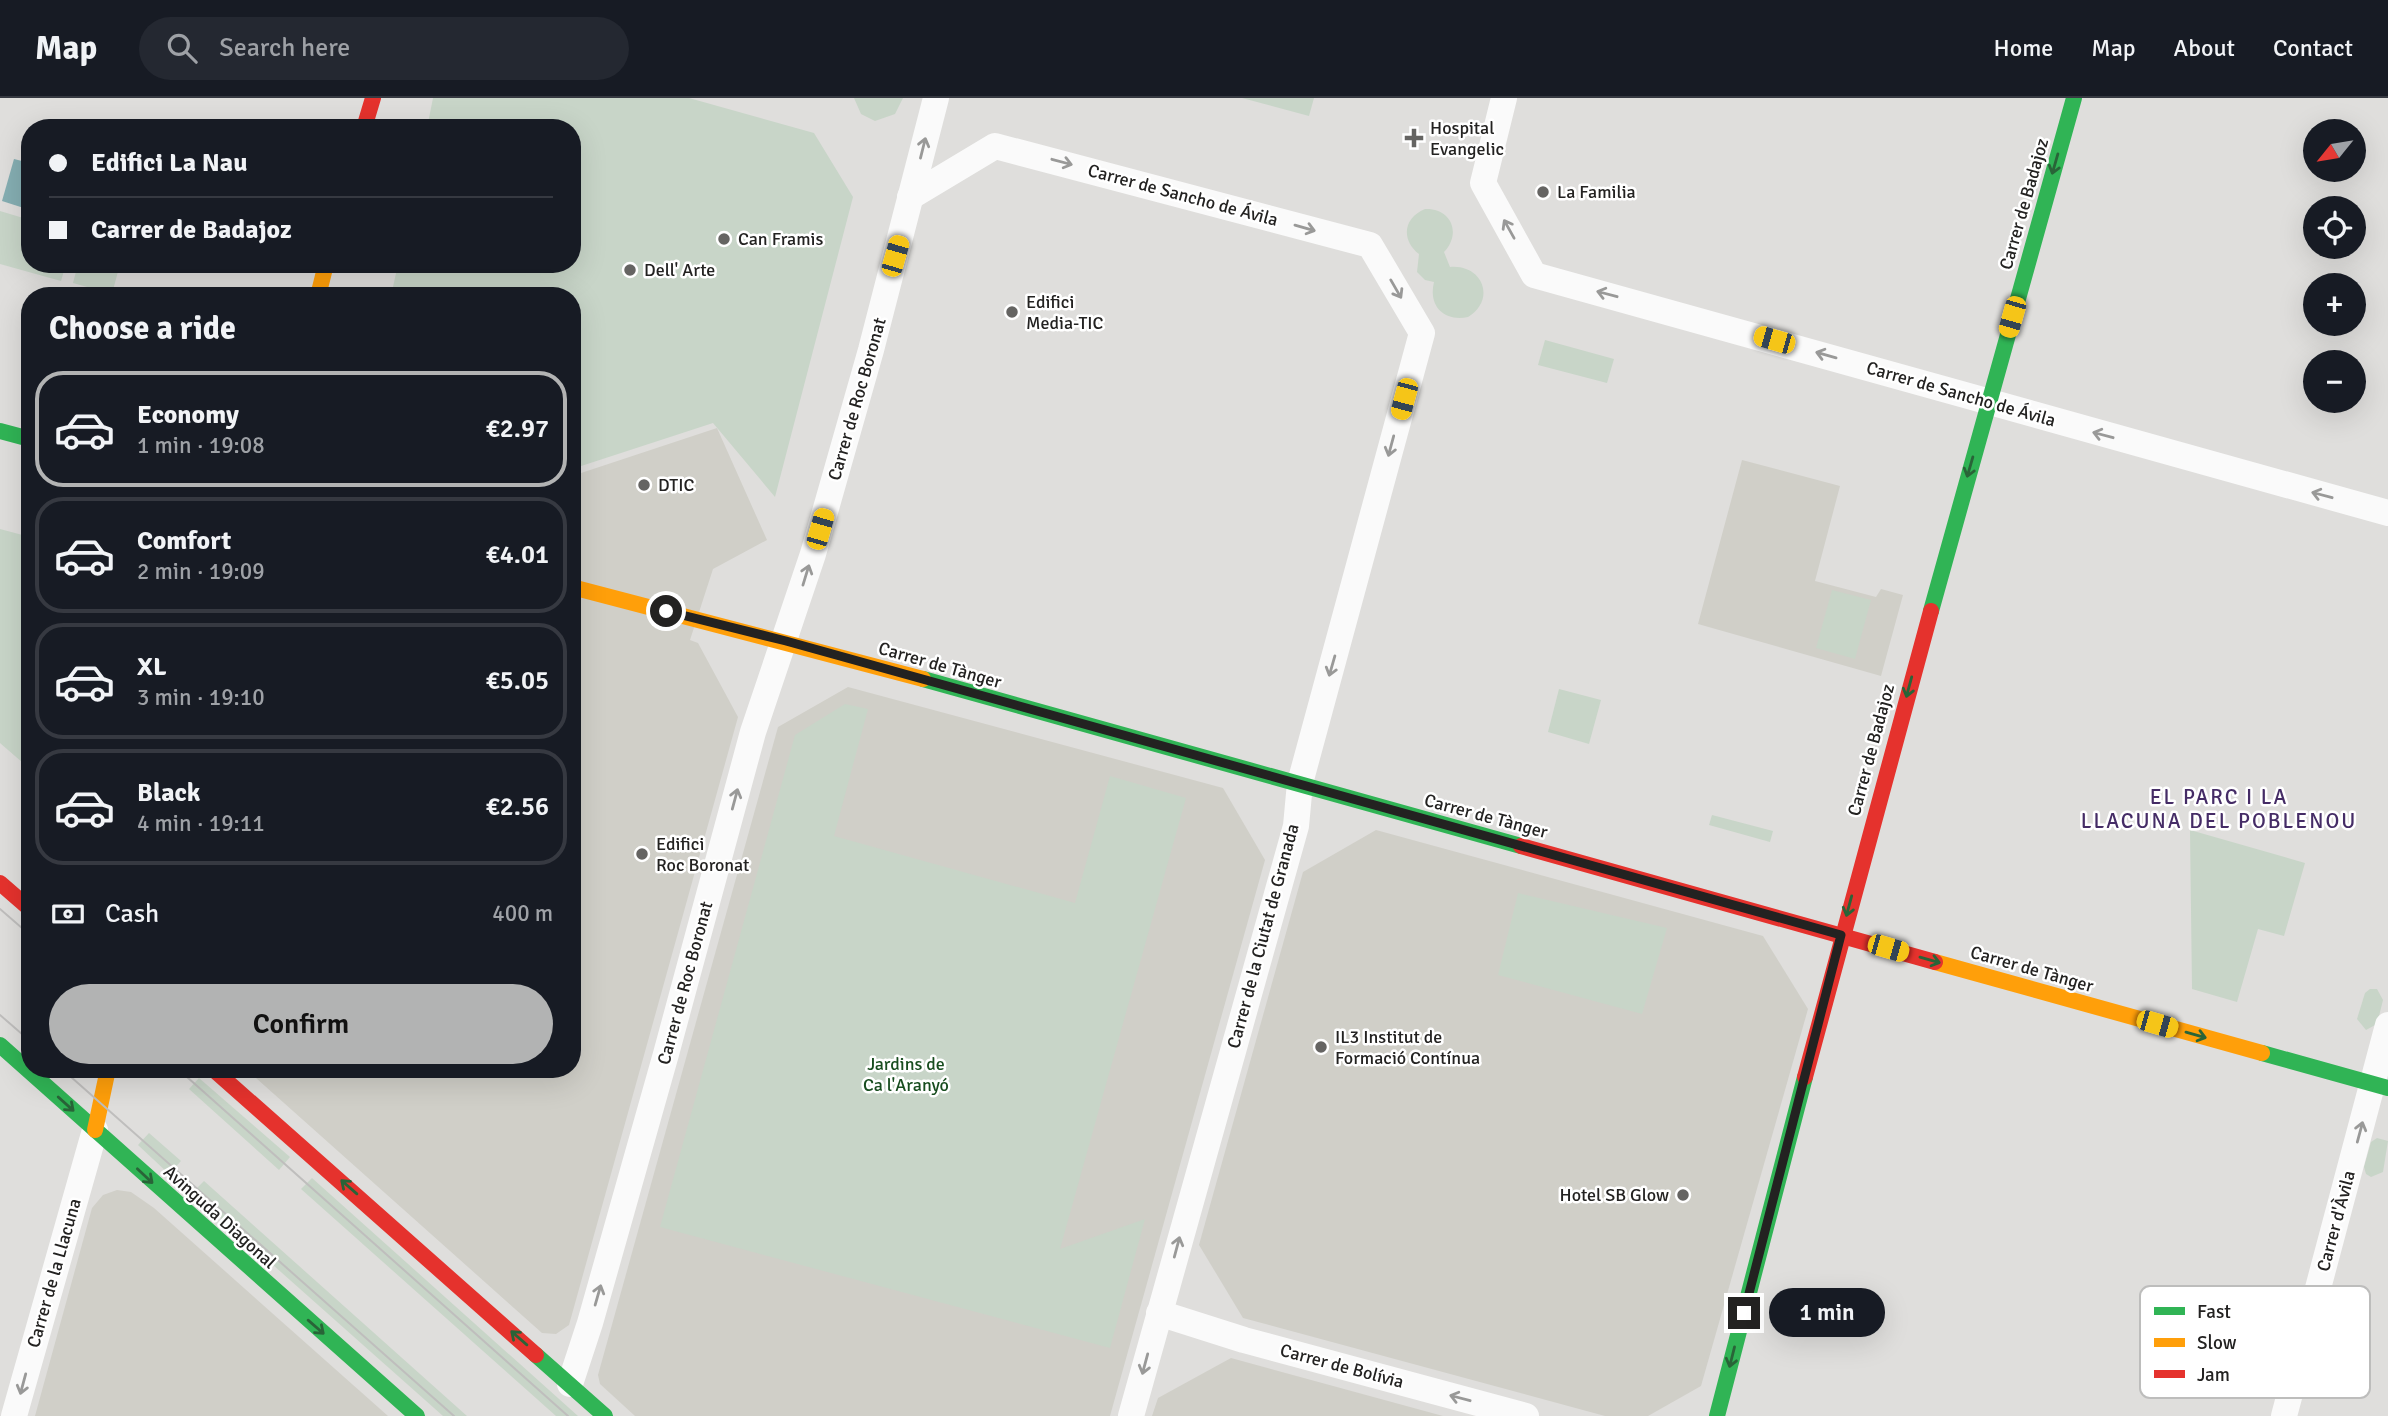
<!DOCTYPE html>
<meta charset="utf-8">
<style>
body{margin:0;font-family:Signika,sans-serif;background:#242831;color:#f1f3f6;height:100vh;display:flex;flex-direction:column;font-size:26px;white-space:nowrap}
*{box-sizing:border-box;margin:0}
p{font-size:23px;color:#9ea1a6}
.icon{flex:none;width:38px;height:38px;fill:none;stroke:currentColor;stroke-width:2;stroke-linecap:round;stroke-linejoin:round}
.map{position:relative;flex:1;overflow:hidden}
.side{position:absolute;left:21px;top:189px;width:560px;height:791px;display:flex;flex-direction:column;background:#171b24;border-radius:28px;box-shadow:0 7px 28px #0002}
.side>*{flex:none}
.banner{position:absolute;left:21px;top:21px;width:560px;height:154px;border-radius:28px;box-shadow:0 7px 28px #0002;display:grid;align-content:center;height:154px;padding:0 28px;background:#171b24}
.needle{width:46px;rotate:240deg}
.tools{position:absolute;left:2303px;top:21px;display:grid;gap:14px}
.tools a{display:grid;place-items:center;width:63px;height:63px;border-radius:50%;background:#171b24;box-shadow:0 7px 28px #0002;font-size:35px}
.end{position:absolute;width:32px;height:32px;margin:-16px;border:9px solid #232221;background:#fff;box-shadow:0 0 0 4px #fff}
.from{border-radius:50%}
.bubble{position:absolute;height:49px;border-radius:24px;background:#171b24;box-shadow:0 7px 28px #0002;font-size:23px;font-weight:600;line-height:49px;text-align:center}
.car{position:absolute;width:21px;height:42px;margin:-21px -10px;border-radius:9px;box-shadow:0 0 5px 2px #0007;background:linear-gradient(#f5c518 24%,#345 0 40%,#f5c518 0 76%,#345 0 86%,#f5c518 0)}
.banner b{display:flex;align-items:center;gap:24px;height:66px;font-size:26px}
.banner b+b{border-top:2px solid #363941}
.banner i{width:18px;height:18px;background:#f1f3f6}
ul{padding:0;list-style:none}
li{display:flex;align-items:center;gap:21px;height:116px;margin:0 14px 10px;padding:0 14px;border:4px solid #363941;border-radius:28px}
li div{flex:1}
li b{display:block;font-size:26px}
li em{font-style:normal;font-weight:600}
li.active{border-color:#b2b3b3}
li>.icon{width:63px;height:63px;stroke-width:1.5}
h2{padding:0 28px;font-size:32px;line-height:84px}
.pay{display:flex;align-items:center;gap:18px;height:77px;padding:0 28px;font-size:26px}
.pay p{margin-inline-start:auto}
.action{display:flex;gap:14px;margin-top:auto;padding:14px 28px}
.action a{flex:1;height:80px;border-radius:42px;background:#b2b3b3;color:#111;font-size:28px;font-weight:600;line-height:80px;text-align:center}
header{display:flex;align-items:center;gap:42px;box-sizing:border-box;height:98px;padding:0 35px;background:#171b24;border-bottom:2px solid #363941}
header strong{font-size:33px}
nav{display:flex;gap:38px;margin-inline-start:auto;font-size:24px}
.search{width:490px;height:63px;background:#242831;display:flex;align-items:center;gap:18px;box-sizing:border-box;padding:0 24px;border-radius:38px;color:#9ea1a6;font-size:26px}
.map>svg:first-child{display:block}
.built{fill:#d0cfc8}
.green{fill:#c8d5c8}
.water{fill:#85aeb2}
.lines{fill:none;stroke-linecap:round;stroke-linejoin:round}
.street{stroke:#fafafa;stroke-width:26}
.fast{stroke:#30b455;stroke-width:16}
.slow{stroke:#ff9f0a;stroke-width:16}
.jam{stroke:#e5322d;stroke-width:16}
.tram{stroke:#bfbebd;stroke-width:2}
.oneway{stroke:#999998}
.oneway2{stroke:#296438}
.route{stroke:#232221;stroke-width:9}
.poi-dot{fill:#656462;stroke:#fff;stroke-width:2.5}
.labels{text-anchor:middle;stroke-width:5;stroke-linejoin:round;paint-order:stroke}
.poi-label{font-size:18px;fill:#232221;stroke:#fff;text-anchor:start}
.street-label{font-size:18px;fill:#232221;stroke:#fff}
.park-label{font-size:18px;fill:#184d1f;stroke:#fff}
.quarter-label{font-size:21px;letter-spacing:2px;fill:#452c66;stroke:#fff}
.key{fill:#fff;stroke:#bdbdbc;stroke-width:2}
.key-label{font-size:19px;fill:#232221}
</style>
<header>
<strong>Map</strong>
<div class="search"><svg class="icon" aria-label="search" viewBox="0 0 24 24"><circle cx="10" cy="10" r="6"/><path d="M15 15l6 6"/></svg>Search here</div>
<nav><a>Home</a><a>Map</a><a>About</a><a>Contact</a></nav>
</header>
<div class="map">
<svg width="2388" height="1318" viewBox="0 0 2388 1318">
<rect width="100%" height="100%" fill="#dfdedc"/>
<g class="built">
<polygon points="717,330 767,442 713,471 690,542 698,545 738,619 569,1227 556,1236 542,1235 246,971 572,971 572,378"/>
<polygon points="1742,362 1840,388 1815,483 1876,499 1881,491 1903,497 1881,578 1698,526"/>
<polygon points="848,589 1223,690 1265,762 1110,1318 635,1318 600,1286 598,1277 778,629"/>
<polygon points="1376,732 1763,838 1808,911 1701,1288 1648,1318 1605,1318 1243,1220 1199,1147 1303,774"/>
<polygon points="117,1092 131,1094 154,1110 388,1318 35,1318 92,1110 103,1097"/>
<polygon points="1231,1260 1443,1318 1152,1318 1158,1300"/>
</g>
<g class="green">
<polygon points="433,0 689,0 814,35 853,99 775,399 713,325 572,371 572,198 391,198 398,166 572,166 572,30 427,30"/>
<polygon points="854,0 903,0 895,16 875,23 861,16"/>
<polygon points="1242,0 1314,0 1309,18"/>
<path d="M1425,111C1451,110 1462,135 1444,154L1450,169C1482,166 1497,201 1468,219C1444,224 1428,208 1434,184L1425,182L1417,174L1419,156C1401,142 1403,120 1425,111Z"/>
<polygon points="0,113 30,122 30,166 66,166 61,183 0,166"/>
<polygon points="78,166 120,166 112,196 73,185"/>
<polygon points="1545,242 1614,261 1607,285 1538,267"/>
<polygon points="0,431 30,439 30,671 0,645"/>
<polygon points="1832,492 1871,502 1855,561 1816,550"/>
<polygon points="1559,591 1601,602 1589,646 1548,634"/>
<polygon points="845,606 868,611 834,738 1075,805 1110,678 1186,700 1060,1151 1145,1121 1110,1250 660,1129 795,637"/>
<polygon points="1712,717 1773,733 1770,744 1709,727"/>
<polygon points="2190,732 2305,765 2284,838 2258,831 2237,904 2192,891"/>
<polygon points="1518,795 1667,830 1642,916 1498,877"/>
<polygon points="2370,891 2377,891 2383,902 2377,926 2366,932 2357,921 2365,895"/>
<polygon points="199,980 290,1059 279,1072 189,991"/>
<polygon points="149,1035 181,1063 169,1076 138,1047"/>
<polygon points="2377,1040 2388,1043 2383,1074 2371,1079 2366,1076 2364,1069 2371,1044"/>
<polygon points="312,1080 578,1318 556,1318 301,1091"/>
<polygon points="204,1083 467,1318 443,1318 192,1095"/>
</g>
<polygon class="water" points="14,61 30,65 30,112 2,103"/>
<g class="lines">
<g class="street">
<polyline points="1504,0 1483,85 1534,177 2388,415"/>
<polyline points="910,99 995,48 1370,147 1422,235 1300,685 1296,728 1131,1318"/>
<polyline points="1159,1215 1244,1242 1526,1318"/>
<polyline points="570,1286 590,1225 666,956 753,634 813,456 871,252 936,0"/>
<polyline points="14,1318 95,1032"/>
<polyline points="2284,1318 2388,927"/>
</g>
<g class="fast">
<polyline points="0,333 30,341"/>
<polyline points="1931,513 2074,0"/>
<polyline points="923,581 1521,748"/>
<polyline points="0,947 417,1318"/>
<polyline points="2262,955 2388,990"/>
<polyline points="536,1257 605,1318"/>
<polyline points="1717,1318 1805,979"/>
</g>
<g class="slow">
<polyline points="318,198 326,166"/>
<polyline points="572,489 923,581"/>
<polyline points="1935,864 2262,955"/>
<polyline points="95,1032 108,971"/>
</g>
<g class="jam">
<polyline points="364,30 373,0"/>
<polyline points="1521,748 1935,864"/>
<polyline points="0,785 30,811"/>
<polyline points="213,971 536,1257"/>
<polyline points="1805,979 1931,513"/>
</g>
<g class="tram">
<polyline points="0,811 30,837"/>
<polyline points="0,917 30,943"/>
<polyline points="62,971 454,1318"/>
<polyline points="178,971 568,1318"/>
</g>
</g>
<defs><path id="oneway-shaft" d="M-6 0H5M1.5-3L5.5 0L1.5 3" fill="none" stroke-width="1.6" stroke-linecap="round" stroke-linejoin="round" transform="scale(1.75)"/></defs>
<g class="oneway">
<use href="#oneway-shaft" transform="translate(923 50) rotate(-76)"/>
<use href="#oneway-shaft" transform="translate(1062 64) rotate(15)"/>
<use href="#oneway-shaft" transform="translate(1305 130) rotate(16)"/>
<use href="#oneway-shaft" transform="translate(1509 131) rotate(-119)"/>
<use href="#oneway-shaft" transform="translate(1396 191) rotate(60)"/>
<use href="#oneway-shaft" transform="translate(1607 196) rotate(-165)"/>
<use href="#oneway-shaft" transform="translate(1826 257) rotate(-164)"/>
<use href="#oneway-shaft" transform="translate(2103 337) rotate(-165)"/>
<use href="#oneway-shaft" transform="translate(1391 348) rotate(105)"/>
<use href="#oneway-shaft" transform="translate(2322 397) rotate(-165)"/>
<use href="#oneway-shaft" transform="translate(806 477) rotate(-73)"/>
<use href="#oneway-shaft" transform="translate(1332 568) rotate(106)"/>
<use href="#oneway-shaft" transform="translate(735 701) rotate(-75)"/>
<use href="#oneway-shaft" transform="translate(2360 1034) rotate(-75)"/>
<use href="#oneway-shaft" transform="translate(1177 1149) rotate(-75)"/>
<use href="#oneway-shaft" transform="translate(598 1197) rotate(-74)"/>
<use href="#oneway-shaft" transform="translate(1145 1266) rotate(105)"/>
<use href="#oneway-shaft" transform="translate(23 1286) rotate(105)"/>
<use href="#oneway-shaft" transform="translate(1460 1300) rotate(-165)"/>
</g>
<g class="oneway2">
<use href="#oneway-shaft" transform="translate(2055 66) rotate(106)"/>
<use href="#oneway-shaft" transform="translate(1970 369) rotate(106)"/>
<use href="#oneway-shaft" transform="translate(1909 589) rotate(105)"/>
<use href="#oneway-shaft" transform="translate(1849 808) rotate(105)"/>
<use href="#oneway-shaft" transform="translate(1930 862) rotate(16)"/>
<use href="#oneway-shaft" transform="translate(2196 937) rotate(16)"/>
<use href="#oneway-shaft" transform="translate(66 1006) rotate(42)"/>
<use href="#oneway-shaft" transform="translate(145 1078) rotate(43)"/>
<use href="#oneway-shaft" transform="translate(349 1089) rotate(-139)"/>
<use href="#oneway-shaft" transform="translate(316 1229) rotate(41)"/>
<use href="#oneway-shaft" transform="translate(519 1240) rotate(-139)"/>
<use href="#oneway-shaft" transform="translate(1732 1259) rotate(104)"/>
</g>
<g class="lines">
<polyline class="route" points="666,513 786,543 1841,837 1744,1215"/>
</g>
<g class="poi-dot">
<path d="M1410.5 29.5h7v7h7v7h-7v7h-7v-7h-7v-7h7z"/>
<circle cx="1543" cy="94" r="7"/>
<circle cx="724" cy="141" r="7"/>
<circle cx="630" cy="172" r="7"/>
<circle cx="1012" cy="214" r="7"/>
<circle cx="644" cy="387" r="7"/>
<circle cx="642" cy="756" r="7"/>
<circle cx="1321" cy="949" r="7"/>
<circle cx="1683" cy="1097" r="7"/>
</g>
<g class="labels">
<g class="poi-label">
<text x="1430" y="36">Hospital<tspan x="1430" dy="21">Evangelic</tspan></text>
<text x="1557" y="100">La Familia</text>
<text x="738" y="147">Can Framis</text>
<text x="644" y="178">Dell' Arte</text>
<text x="1026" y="210">Edifici<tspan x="1026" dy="21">Media-TIC</tspan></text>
<text x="658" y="393">DTIC</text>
<text x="656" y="752">Edifici<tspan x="656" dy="21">Roc Boronat</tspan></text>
<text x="1335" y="945">IL3 Institut de<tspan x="1335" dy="21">Formació Contínua</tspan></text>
<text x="1669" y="1103" text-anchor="end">Hotel SB Glow</text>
</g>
<g class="street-label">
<text transform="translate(1183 97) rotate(15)" y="6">Carrer de Sancho de Ávila</text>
<text transform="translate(2024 106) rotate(-74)" y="6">Carrer de Badajoz</text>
<text transform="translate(1961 296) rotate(16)" y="6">Carrer de Sancho de Ávila</text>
<text transform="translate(857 301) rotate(-74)" y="6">Carrer de Roc Boronat</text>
<text transform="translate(940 567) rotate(16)" y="6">Carrer de Tànger</text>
<text transform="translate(1871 652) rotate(-75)" y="6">Carrer de Badajoz</text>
<text transform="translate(1486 718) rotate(15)" y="6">Carrer de Tànger</text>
<text transform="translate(1263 838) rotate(-75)" y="6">Carrer de la Ciutat de Granada</text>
<text transform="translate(2032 871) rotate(16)" y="6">Carrer de Tànger</text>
<text transform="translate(685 885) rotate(-75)" y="6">Carrer de Roc Boronat</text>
<text transform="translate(220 1119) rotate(42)" y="6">Avinguda Diagonal</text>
<text transform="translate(2336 1123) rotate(-75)" y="6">Carrer d'Àvila</text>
<text transform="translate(54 1175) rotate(-74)" y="6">Carrer de la Llacuna</text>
<text transform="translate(1342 1268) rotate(15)" y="6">Carrer de Bolívia</text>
</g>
<g class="park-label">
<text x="906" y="972">Jardins de<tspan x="906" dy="21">Ca l'Aranyó</tspan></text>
</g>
<g class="quarter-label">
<text x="2219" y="706">EL PARC I LA<tspan x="2219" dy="24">LLACUNA DEL POBLENOU</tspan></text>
</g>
</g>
<rect x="2140" y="1188" width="230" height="112" rx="10" class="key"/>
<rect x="2154" y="1209" width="31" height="8" fill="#30b455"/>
<rect x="2154" y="1240" width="31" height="9" fill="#ff9f0a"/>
<rect x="2154" y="1272" width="31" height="8" fill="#e5322d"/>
<g class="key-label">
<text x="2197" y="1220">Fast</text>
<text x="2197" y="1251">Slow</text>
<text x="2197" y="1283">Jam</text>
</g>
</svg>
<div class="tools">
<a><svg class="needle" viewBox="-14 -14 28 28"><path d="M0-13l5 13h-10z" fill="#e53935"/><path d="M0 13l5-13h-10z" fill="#9ea1a6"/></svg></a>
<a><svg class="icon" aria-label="locate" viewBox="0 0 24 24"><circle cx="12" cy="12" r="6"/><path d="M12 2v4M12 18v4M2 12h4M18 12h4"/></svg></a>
<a>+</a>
<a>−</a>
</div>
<i class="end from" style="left:666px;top:513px"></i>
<i class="end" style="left:1744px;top:1215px"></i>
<div class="bubble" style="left:1769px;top:1190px;width:116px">1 min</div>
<i class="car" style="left:895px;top:158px;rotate:16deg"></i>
<i class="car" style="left:2012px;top:219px;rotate:196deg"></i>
<i class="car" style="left:1774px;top:242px;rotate:286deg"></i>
<i class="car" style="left:1404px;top:301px;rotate:195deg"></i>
<i class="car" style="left:820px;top:431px;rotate:16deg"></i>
<i class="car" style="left:1888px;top:850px;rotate:106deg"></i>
<i class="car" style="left:2157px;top:926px;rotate:106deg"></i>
<div class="banner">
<b><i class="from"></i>Edifici La Nau</b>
<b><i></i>Carrer de Badajoz</b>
</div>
<section class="side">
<h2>Choose a ride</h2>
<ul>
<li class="active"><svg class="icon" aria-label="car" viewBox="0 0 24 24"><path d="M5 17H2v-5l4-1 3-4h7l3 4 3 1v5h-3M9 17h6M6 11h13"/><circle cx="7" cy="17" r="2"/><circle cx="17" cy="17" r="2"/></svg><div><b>Economy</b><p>1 min · 19:08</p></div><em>€2.97</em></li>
<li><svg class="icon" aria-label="car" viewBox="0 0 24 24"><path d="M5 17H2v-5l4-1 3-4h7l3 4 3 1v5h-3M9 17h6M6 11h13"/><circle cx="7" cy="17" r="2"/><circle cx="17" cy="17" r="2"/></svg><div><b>Comfort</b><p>2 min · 19:09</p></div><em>€4.01</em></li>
<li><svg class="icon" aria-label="car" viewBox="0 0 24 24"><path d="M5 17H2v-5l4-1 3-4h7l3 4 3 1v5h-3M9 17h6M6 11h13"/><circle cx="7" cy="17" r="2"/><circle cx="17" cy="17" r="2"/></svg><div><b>XL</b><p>3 min · 19:10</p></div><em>€5.05</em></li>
<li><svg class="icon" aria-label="car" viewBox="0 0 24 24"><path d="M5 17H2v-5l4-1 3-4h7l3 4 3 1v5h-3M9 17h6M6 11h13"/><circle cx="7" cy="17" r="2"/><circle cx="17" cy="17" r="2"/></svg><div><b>Black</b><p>4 min · 19:11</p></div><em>€2.56</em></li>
</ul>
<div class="pay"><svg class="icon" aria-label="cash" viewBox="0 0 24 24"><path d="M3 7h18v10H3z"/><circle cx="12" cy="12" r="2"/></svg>Cash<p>400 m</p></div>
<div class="action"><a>Confirm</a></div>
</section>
</div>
